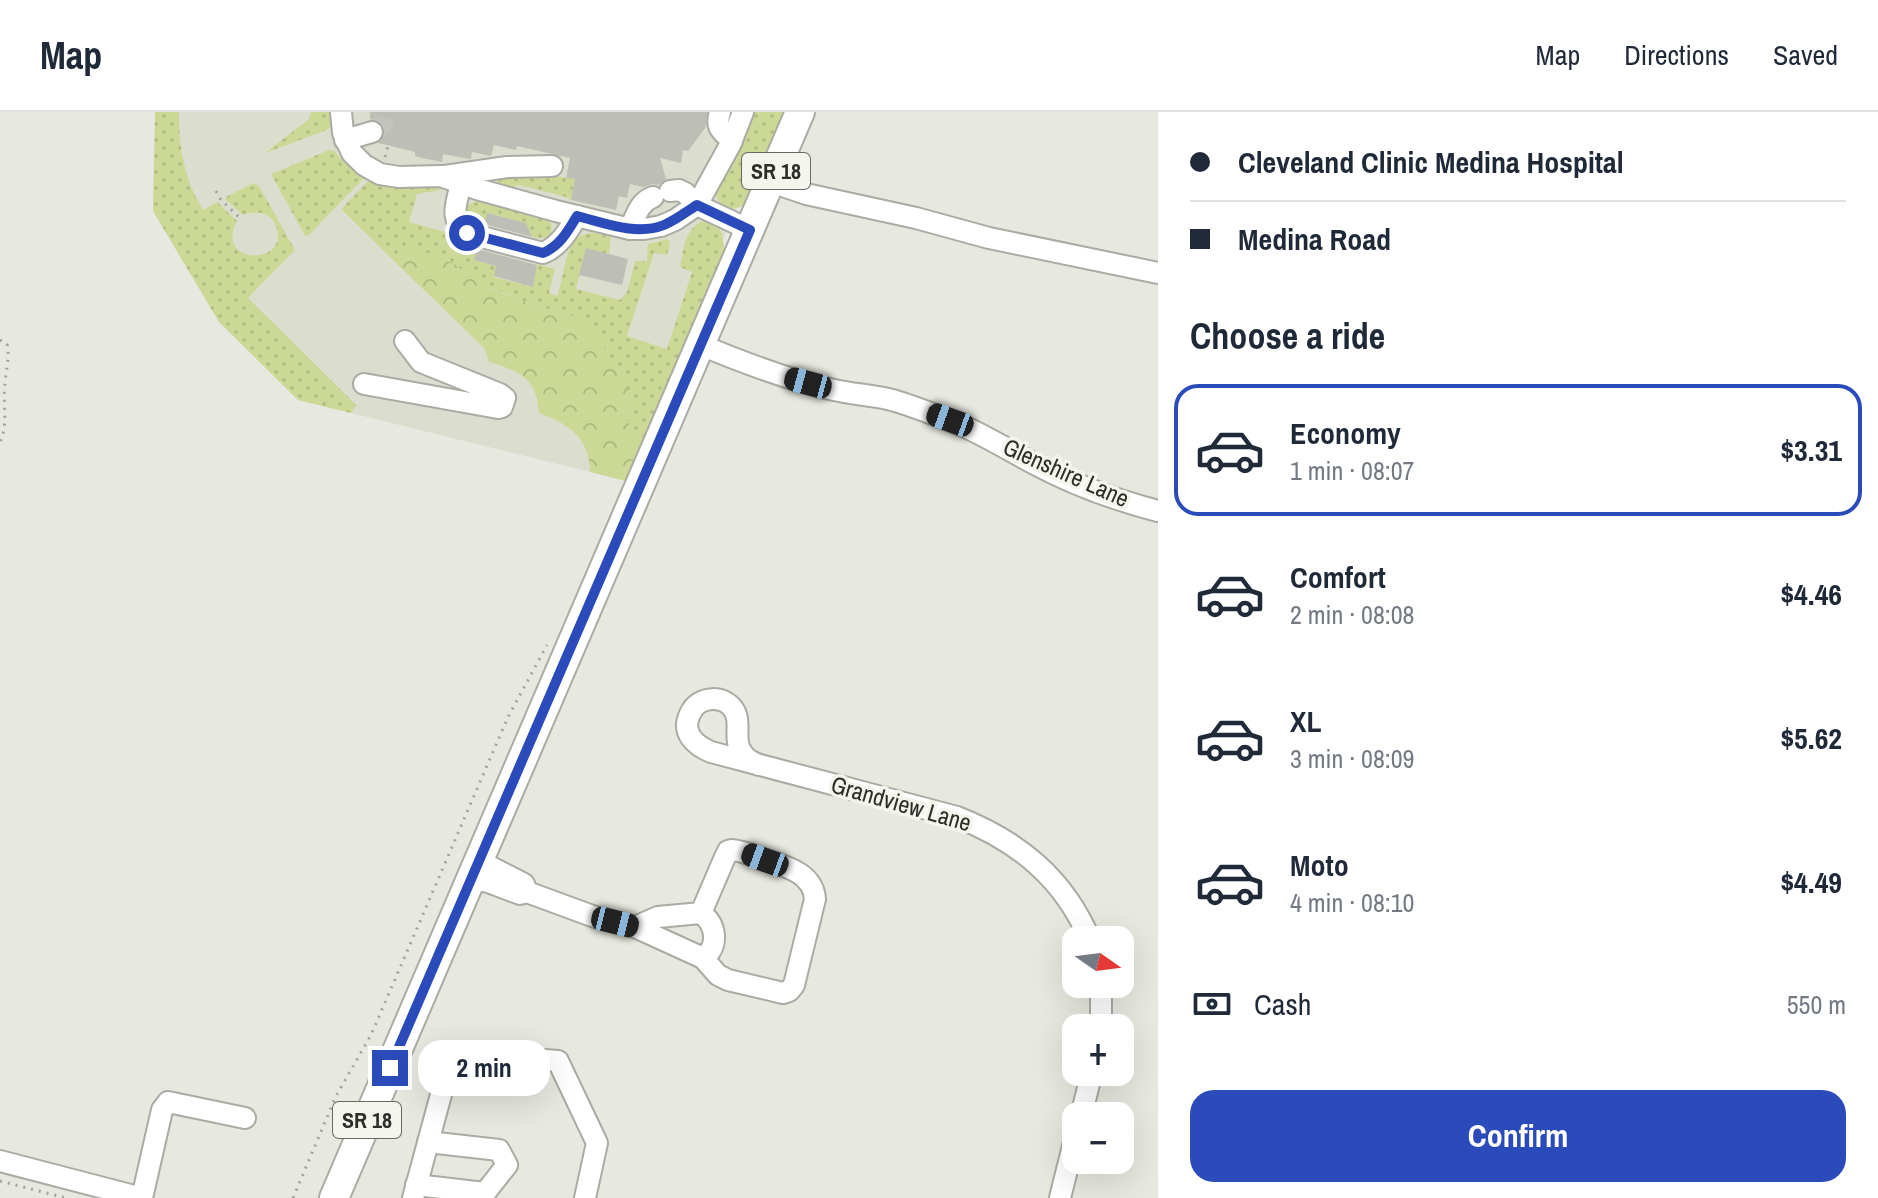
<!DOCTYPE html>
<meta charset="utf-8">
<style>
body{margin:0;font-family:"Archivo Narrow",sans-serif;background:#f6f6f7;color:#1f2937;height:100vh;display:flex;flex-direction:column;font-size:30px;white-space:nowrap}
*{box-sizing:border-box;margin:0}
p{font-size:26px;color:#747a83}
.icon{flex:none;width:44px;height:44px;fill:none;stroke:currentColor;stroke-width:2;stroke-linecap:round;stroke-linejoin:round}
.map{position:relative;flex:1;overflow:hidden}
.panel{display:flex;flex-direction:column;background:#fff;width:720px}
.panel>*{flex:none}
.banner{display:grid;align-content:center;height:176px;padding:0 32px;background:#fff}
.needle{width:52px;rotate:104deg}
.controls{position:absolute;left:1062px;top:814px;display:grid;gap:16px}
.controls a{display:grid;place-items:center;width:72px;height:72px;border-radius:16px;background:#fff;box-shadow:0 8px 32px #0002;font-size:40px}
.end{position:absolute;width:36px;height:36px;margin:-18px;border:10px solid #2b4bbb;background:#fff;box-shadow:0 0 0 4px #fff}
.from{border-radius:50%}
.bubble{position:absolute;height:56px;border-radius:24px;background:#fff;box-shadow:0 8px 32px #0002;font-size:26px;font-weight:700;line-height:56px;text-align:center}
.car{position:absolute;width:24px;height:48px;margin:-24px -12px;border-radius:10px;box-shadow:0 0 6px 2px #0007;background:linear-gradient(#222 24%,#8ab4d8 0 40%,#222 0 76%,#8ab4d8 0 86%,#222 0)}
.banner b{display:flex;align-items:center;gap:28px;height:76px;font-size:30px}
.banner b+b{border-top:2px solid #e0e1e3}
.banner i{width:20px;height:20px;background:#1f2937}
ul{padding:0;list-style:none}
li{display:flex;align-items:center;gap:24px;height:132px;margin:0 16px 12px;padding:0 16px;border:4px solid transparent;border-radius:24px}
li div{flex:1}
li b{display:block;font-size:30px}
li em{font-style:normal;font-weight:700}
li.current{border-color:#2b4bbb}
li>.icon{width:72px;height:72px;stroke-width:1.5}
h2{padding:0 32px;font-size:36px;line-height:96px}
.pay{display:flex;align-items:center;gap:20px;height:88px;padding:0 32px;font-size:30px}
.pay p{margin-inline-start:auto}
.button{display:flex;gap:16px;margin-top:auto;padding:16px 32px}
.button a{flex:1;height:92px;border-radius:24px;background:#2b4bbb;color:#fff;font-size:32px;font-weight:700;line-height:92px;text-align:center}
header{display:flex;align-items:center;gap:48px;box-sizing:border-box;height:112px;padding:0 40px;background:#fff;border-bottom:2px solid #e0e1e3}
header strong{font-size:38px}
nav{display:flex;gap:44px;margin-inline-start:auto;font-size:28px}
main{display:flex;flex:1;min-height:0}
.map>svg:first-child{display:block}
.built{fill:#dbdece}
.grass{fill:url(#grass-dots)}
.forest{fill:url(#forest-crowns)}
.building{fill:#bdbfb6}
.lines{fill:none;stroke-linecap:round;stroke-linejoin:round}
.minor-tunnel{stroke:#c2c3bc;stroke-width:20;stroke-dasharray:20 10;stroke-linecap:butt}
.minor-casing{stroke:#aaaca3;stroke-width:24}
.highway-casing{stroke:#aaaca3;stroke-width:32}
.path{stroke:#a2a39d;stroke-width:3;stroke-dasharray:2 6;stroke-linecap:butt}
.minor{stroke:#fff;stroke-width:20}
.highway{stroke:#fff;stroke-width:28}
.route{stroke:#2b4bbb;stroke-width:10}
.labels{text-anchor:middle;stroke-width:7;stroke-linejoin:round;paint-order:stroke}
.shield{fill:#f4f6ed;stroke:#696964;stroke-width:2}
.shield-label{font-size:22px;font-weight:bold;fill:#2d2d2a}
.street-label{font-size:24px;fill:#2d2d2a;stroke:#f4f6ed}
</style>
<header>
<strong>Map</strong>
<nav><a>Map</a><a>Directions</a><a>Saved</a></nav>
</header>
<main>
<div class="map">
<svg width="1158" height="1086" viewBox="0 0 1158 1086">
<defs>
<pattern id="grass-dots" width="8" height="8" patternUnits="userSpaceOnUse" patternTransform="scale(2)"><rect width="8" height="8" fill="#ccd996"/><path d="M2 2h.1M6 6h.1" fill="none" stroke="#b0bb81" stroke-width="1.8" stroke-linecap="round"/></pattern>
<pattern id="forest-crowns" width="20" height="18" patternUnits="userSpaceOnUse" patternTransform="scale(2)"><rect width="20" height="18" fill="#ccd996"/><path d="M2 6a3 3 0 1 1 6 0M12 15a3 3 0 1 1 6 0" fill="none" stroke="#b0bb81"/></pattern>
</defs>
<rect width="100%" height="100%" fill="#e7e9e0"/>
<polygon class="built" points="155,0 777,0 748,71 618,367 298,288 219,210 153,99"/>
<g class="grass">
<path d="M155,0H179C178,34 185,69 203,98L217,90L237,109C213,154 291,154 276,114C270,100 256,98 243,103L226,88V85L253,71L259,74L295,138L248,186L356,293L351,301L298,288L219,210L153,99Z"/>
<polygon points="311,0 333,0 333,13 327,18 265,41 309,7"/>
<path d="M752,0H787L749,90C734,102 716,97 715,76Z"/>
<polygon points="329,38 334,39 340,46 366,64 308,124 305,124 271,62"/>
<path d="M373,64L439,72L443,74L441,78L417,82L409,110L449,121V126L478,134L475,148L496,154L494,165L532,175L537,152L555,157L549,181L557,184C569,151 562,108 611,125L609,142L586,137L576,177L620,188L627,180L635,149H647L648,132L668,127L670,132L667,143L654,141L627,224L667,237L692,160L680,155C684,136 684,116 705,108L718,113L722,122L725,145L644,330L630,319L629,309L632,287L616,260L573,204L534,193L487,174L402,135L392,147L341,97Z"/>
<polygon points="557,64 575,67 571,88 563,84 519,73 515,74 514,78 498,73 497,70 501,65"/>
<path d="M476,89H484L548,106C558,122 548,129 532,125L525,111L488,101L484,114C472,110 464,108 467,94Z"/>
</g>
<path class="forest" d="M412,134L452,151L493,177L534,193L573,204L589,214L603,232L632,287L629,309L630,319L644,330L626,369L590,360C589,325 570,313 539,301C537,267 520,259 489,250L485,237L392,147L402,135Z"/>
<g class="building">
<polygon points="370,0 707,0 706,15 688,39 683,38 681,51 660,46 666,67 658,73 653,72 643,75 630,72 627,86 619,84 616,98 571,88 575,67 566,66 570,46 517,34 516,38 494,33 491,44 472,40 471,47 469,47 443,42 442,50 422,46 415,44 415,40 378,31 384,24 385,17 380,10 370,7"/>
<polygon points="487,101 526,111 532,125 484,112"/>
<polygon points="586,136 628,147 622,173 579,163"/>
<polygon points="477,137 537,153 533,175 494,164 496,154 474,148"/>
</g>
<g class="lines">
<path class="minor-tunnel" d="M372,20C382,17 384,10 386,0"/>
<g class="minor-casing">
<g id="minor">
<polyline points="341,0 343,21 352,41 364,53 380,62 399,65 441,64 477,77 556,99 630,117 644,117 661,114 675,108 697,93 730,33 743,0"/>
<path d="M720,0C715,16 721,18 732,29"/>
<polyline points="345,28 372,20"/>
<polyline points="445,64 507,55 552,54"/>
<polyline points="771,70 806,82 916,106 989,126 1158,161"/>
<path d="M461,71C457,91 448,107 467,121L543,141C560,134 568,119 577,104"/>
<polyline points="670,79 679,78 685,81 697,93 750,118"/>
<path d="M630,117C636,104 639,90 653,85"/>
<path d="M701,233C744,251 788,268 834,278C852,282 870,283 888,287C908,292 927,300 946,307C977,318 1004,336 1033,351C1072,372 1115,388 1158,399"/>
<polyline points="364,272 498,296 502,295 505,286 500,282 421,250 405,229"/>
<path d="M759,653C750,649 744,646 740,637C734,625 741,612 735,600C726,582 698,583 690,602C681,620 694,633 711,640L957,705C1018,729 1064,766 1090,828"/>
<polyline points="472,767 488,770 520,782 527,780 524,772 479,749"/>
<path d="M527,780L595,805L635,815L703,846L718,863L728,868L783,881L789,879L794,873L815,787C813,760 784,754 763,747C753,743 743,739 732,738L728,739L725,745L701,801L658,805L635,815"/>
<path d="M701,801C716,812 720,834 703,846"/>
<polyline points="1101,916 1101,872"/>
<polyline points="1081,1004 1092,960"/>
<polyline points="428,1030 499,1038 507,1053 481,1086"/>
<polyline points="0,1049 142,1086"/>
<polyline points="416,1073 485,1081"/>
<polyline points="142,1086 162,998 168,990 245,1006"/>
<polyline points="413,1086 449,953 460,941 558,949 597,1031 585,1086"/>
<polyline points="1060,1086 1076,1022"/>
</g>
</g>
<g class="highway-casing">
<polyline id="highway" points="334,1086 800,0"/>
</g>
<g class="path">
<polyline points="385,45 388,34"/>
<polyline points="216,79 221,88 240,106"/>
<path d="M0,228L7,232C10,246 6,257 5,271C2,291 9,311 0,330"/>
<polyline points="0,1069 66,1086"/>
<polyline points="293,1086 336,984 371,923 508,605 547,533"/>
</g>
<use href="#minor" class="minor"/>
<use href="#highway" class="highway"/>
</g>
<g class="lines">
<path class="route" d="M390,956L750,118L697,93C686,100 676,108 664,113C636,124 605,111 577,104C568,119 560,134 543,141L467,121"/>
</g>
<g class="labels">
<g class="shield">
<rect x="742" y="41" width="68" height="36" rx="6"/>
<rect x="333" y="990" width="68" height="36" rx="6"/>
</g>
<g class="shield-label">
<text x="776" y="67">SR 18</text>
<text x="367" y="1016">SR 18</text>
</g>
<g class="street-label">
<text transform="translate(1066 361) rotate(24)" y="8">Glenshire Lane</text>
<text transform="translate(901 692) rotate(16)" y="8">Grandview Lane</text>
</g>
</g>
</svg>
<div class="controls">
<a><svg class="needle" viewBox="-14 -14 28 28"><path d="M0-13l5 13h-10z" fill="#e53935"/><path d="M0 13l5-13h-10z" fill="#747a83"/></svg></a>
<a>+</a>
<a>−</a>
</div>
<i class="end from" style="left:467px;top:121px"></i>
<i class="end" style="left:390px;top:956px"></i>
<div class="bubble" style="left:418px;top:928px;width:132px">2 min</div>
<i class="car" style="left:808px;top:271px;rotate:285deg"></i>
<i class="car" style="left:950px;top:308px;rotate:290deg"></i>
<i class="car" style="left:765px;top:748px;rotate:290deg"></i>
<i class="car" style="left:615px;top:810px;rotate:104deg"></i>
</div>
<section class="panel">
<div class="banner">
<b><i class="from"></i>Cleveland Clinic Medina Hospital</b>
<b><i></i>Medina Road</b>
</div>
<h2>Choose a ride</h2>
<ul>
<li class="current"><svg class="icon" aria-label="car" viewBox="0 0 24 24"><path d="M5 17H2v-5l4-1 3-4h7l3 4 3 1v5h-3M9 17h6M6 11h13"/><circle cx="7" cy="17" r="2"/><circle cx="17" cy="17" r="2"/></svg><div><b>Economy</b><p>1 min · 08:07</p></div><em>$3.31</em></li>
<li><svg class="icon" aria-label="car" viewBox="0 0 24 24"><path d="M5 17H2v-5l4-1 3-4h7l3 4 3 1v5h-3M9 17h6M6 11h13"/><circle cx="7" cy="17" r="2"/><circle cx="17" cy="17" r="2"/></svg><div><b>Comfort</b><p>2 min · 08:08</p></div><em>$4.46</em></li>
<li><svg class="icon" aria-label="car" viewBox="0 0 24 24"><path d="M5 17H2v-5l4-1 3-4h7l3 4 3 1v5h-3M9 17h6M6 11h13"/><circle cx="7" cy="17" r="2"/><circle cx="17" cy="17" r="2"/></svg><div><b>XL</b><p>3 min · 08:09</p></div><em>$5.62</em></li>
<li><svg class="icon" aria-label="car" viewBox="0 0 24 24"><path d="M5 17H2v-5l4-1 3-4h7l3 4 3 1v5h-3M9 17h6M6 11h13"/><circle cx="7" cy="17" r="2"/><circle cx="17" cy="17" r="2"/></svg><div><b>Moto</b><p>4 min · 08:10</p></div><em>$4.49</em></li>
</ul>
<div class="pay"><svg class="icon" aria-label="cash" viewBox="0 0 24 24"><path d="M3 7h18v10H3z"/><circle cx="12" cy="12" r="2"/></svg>Cash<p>550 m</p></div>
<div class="button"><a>Confirm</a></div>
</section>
</main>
